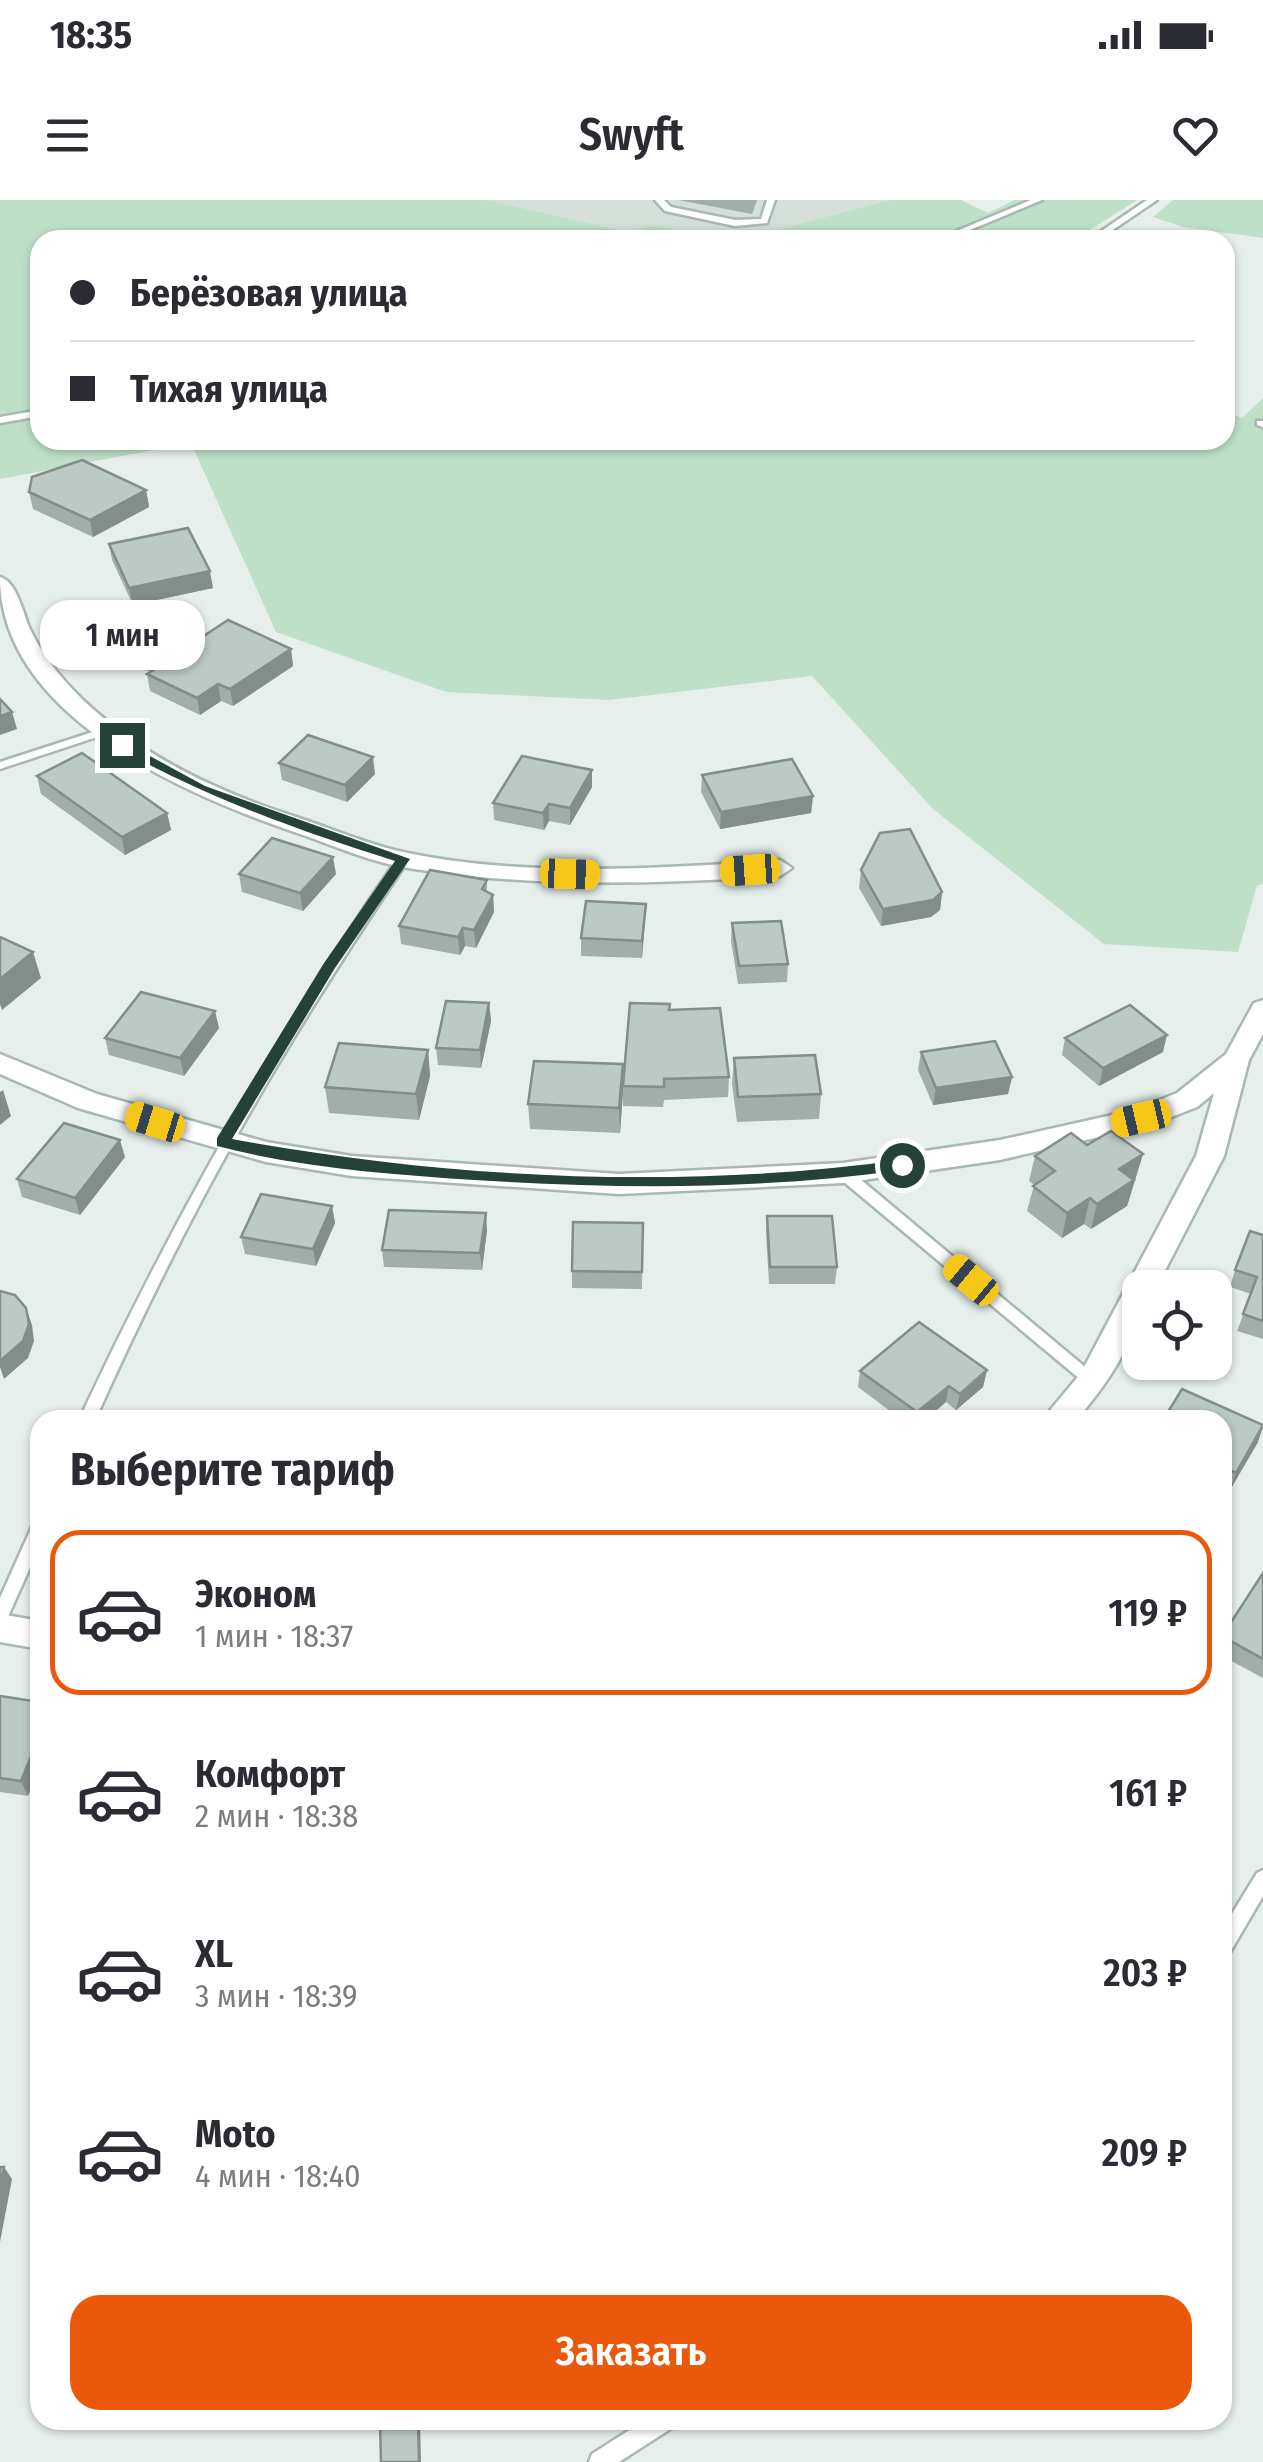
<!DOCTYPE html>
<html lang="ru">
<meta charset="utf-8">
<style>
body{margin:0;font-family:"Fira Sans Condensed",sans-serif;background:#f7f7f7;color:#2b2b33;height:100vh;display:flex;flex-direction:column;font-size:38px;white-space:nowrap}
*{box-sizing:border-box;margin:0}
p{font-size:32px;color:#7c7c81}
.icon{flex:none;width:55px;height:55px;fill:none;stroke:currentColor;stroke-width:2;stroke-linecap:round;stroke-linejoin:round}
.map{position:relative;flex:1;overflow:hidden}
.details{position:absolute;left:30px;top:1210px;width:1202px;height:1020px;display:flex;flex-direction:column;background:#fff;border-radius:30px;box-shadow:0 2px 8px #0004}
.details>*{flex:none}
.guide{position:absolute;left:30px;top:30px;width:1205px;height:220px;border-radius:30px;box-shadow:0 2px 8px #0004;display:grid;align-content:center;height:220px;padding:0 40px;background:#fff}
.buttons{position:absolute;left:1122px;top:1070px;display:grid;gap:20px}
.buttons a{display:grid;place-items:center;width:110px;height:110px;border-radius:20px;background:#fff;box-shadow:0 2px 8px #0004;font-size:50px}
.end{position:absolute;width:45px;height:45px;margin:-22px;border:12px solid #24423a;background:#fff;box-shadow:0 0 0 5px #fff}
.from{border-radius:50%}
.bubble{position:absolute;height:70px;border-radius:30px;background:#fff;box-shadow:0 2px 8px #0004;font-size:32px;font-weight:600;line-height:70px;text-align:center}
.car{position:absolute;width:30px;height:60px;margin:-30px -15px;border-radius:12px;box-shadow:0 0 8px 2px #0007;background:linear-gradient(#f5c518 24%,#345 0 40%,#f5c518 0 76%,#345 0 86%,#f5c518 0)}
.guide b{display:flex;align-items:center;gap:35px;height:95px;font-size:38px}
.guide b+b{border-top:2px solid #e1e1e2}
.guide i{width:25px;height:25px;background:#2b2b33}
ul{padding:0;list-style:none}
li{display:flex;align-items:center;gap:30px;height:165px;margin:0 20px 15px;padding:0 20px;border:5px solid transparent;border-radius:30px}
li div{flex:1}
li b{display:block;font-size:38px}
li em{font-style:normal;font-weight:600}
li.selected{border-color:#ea580c}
li>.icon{width:90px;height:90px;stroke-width:1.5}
h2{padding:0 40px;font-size:45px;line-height:120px}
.primary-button{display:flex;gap:20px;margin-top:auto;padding:20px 40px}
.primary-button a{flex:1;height:115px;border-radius:30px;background:#ea580c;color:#fff;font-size:40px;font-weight:600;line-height:115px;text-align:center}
.status{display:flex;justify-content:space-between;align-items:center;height:70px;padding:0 50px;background:#fff;direction:ltr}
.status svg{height:28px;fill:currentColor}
header{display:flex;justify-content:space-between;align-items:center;height:130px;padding:0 40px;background:#fff;font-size:45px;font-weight:600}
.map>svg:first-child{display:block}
.built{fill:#d4dfda}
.green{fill:#bfe0c8}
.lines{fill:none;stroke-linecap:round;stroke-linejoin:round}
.lane-casing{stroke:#a8b8b2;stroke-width:5}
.street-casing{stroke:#a8b8b2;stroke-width:5}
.lane{fill:#fff;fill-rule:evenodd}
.street{fill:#fff;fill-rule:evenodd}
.wall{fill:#a1aea9}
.shaded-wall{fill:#838d89}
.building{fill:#bbcac4;stroke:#838d89;stroke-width:2.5}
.route{fill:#24423a}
</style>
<div class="status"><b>18:35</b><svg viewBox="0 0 49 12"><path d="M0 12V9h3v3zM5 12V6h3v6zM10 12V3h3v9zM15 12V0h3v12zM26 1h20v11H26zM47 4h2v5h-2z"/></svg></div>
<header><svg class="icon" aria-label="menu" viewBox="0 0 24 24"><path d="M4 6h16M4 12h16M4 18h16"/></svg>Swyft<svg class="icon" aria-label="heart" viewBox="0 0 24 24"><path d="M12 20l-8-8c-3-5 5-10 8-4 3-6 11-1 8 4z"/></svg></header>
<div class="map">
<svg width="1263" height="2262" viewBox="0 0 1263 2262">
<rect width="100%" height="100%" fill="#e6efeb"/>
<polygon class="built" points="487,0 889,0 739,40 719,40 653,24 628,32"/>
<g class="green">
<polygon points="0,0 487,0 628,32 653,24 719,40 40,40 40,240 1225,240 1225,212 1242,218 1263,198 1263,684 1257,685 1238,752 1104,744 933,609 812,476 609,500 446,492 276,432 191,243 0,279"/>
<polygon points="889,0 961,0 988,13 1015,0 1137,0 1074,40 739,40"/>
<polygon points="1173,0 1263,0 1263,38 1183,27 1153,17"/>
</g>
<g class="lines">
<g class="lane-casing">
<g id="lane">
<polygon points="655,0 664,0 671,7 735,20 761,19 767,0 775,0 767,23 735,26 665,11"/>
<polygon points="1031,0 1042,0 946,40 935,40"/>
<polygon points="1147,0 1157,0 1098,40 1088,40"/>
<polygon points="40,210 40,216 0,223 0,217"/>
<polygon points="1257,221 1263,221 1263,227 1257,225"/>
<polygon points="102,529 108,532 106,534 0,569 0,562"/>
<path d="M403,655L409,659C349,748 291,838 239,932C186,1026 139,1122 95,1220H79C172,1021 275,838 399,656Z"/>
<polygon points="843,968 848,969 1097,1177 1100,1181 1097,1185 1087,1185 838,977 836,973 838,969"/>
<polygon points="40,1320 40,1345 6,1421 0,1423 0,1398 34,1322"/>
<polygon points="1263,1670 1263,1696 1229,1754 1222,1757 1222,1730 1257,1673"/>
<polygon points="645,2220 675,2220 672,2228 619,2262 589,2262 592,2254"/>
</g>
</g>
<g class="street-casing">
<g id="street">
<path d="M0,377C16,381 23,412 29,427C43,458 69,488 94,510C151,561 222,593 293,616C327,627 360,641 394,650C513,678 658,669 780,660L792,668L780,676C656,684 530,688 408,668C372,662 339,648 306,636C193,598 0,519 0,377Z"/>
<path d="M1263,800V834L1249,860L1224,956L1156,1088H1140C1140,1138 1109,1182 1076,1220H1042L1081,1173L1196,956L1214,893L1197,907L1151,925L1000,960L843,983L619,994L352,976L266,962L78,908L0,874V854L97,894L266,942L352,956L619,974L843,963L1000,940L1135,910L1177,893L1226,854L1254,803Z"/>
<polygon points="0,1414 40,1421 40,1449 0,1442"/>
</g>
</g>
<use href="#lane" class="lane"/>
<use href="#street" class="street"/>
</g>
<g class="wall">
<polygon points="678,0 757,0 752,14"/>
<polygon points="146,290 149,307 93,337 33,309 29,292"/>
<polygon points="109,344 213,388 133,405 112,360"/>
<polygon points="187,447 291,449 293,466 233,506 221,501 200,515 150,491 147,474 150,472 140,467 137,450"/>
<polygon points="279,563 375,574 347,602 282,580"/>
<polygon points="702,575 813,596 811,613 720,629 701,592"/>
<polygon points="37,576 167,613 171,630 125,655 41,594"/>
<polygon points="592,587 570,625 549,621 544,630 494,620 493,603"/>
<polygon points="861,670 942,692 940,710 931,717 881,726 859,688"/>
<polygon points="239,674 336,674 303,711 242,692"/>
<polygon points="487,680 487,692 493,695 494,712 476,748 465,746 460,755 401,744 399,726"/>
<polygon points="646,704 642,758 581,756 581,738"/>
<polygon points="732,723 788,764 787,782 738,784 731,741"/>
<polygon points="489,803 491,821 481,868 438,865 436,848"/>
<polygon points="669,810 729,877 728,897 664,900 663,907 623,906 623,893 620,933 530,929 528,904 623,864 623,882"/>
<polygon points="219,828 184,876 109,855 105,838"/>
<polygon points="1065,838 1163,852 1099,886 1062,855"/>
<polygon points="428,850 430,876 419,920 329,913 325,887"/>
<polygon points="921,852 1012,877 1008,894 933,905 918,870"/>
<polygon points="734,858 821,894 819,919 737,922 732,884"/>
<polygon points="1087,945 1143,954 1127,1006 1091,1029 1084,1024 1062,1038 1027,1011 1034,985 1029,981 1035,956"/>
<polygon points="125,957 80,1015 22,997 17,979"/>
<polygon points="332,1006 335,1023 316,1066 245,1054 241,1037"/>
<polygon points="767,1016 837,1067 835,1084 769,1084 766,1033"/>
<polygon points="643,1023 642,1089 572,1088 572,1071"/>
<polygon points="487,1030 482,1070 384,1067 382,1050"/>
<polygon points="1263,1035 1263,1139 1237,1131 1251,1094 1230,1087 1235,1070"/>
<polygon points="987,1170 983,1187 956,1210 946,1202 925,1220 902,1220 858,1187 860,1171"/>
<polygon points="1222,1220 1258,1242 1230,1290 1222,1286"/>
<polygon points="1263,1373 1263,1478 1222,1456 1222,1436"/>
<polygon points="0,1496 28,1596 0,1592"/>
</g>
<g class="shaded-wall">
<polygon points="146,290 149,307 93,337 90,320"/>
<polygon points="210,371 213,388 133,405 129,388"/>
<polygon points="291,449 293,466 233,506 230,489"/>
<polygon points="218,484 221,501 200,515 197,498"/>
<polygon points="12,512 17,529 0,535 0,516"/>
<polygon points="373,557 375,574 347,602 345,585"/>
<polygon points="592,570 592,587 570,625 570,608"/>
<polygon points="813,596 811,613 720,629 721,612"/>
<polygon points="549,604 549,621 544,630 543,613"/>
<polygon points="167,613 171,630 125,655 122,637"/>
<polygon points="333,657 336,674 303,711 300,693"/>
<polygon points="942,692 940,710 931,717 881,726 883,709"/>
<polygon points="493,695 494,712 476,748 474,730"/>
<polygon points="646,704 645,721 642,758 642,741"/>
<polygon points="463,728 465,746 460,755 458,737"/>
<polygon points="33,752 41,778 2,810 0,804 0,779"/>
<polygon points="489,803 491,821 481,868 480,850"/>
<polygon points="215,811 219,828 184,876 180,858"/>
<polygon points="1167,835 1163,852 1099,886 1103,868"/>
<polygon points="428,850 430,876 419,920 416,894"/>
<polygon points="623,864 623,890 620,933 619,908"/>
<polygon points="1012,877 1008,894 933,905 936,888"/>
<polygon points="3,890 11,916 0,925 0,892"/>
<polygon points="120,940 125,957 80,1015 75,998"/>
<polygon points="1143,954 1127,1006 1091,1029 1097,1004 1119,969"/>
<polygon points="1090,998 1084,1024 1062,1038 1067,1013"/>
<polygon points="332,1006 335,1023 316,1066 313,1049"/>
<polygon points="486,1013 487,1030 482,1070 480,1053"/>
<polygon points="26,1108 32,1125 34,1141 28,1158 4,1179 0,1167 0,1161"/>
<polygon points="987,1170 983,1187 956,1210 960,1194"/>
<polygon points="949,1186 946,1202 925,1220 916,1220 917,1212"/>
<polygon points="1263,1227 1258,1242 1230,1290 1236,1273"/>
<polygon points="40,1534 40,1566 28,1596 21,1581"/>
<polygon points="4,1967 12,1979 0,2042 0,1988"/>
<polygon points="418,2220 420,2220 421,2262 419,2262"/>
</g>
<g class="building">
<polygon points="82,260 146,290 90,320 29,292 32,277"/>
<polygon points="188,328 210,371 129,388 109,344"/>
<polygon points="228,420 291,449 230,489 218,484 197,498 147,474 165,463 137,450 161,435 187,447"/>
<polygon points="0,499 12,512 0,516"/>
<polygon points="308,535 373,557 345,585 279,563"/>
<polygon points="82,553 167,613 122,637 37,576"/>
<polygon points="522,556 592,570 570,608 549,604 543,613 493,603"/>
<polygon points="792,559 813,596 721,612 702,575"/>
<polygon points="910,629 942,692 933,700 883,709 861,670 880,633"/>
<polygon points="272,638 333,657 300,693 239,674"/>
<polygon points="430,670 487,680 482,689 493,695 474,730 463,728 458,737 399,726"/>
<polygon points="586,701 646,704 642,741 581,738"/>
<polygon points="781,721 788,764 739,766 732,723"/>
<polygon points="0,737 33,752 0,779"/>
<polygon points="141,792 215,811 180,858 105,838"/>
<polygon points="446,801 489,803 480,850 436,848"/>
<polygon points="630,803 670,804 669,810 720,808 729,877 664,879 664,887 623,886"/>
<polygon points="1130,805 1167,835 1103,868 1065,838"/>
<polygon points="995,841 1012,877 936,888 921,852"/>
<polygon points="339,843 428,850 416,894 325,887"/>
<polygon points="815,855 821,894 738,897 734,858"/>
<polygon points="534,861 623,864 619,908 528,904"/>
<polygon points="64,923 120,940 75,998 17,979"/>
<polygon points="1111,931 1143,954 1119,969 1134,980 1097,1004 1090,998 1067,1013 1033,986 1055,971 1035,956 1071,933 1087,945"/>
<polygon points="261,994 332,1006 313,1049 241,1037"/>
<polygon points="389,1010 486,1013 480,1053 382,1050"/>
<polygon points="767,1016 832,1016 837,1067 770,1067"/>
<polygon points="573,1022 643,1023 642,1072 572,1071"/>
<polygon points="1250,1031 1263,1035 1263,1121 1243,1114 1257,1077 1235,1070"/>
<polygon points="0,1091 15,1095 26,1108 29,1124 23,1141 0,1161"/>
<polygon points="919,1122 987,1170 960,1194 949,1186 917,1212 860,1171"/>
<polygon points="1182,1189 1263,1225 1236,1273 1222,1267 1222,1220 1163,1220"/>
<polygon points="1263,1373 1263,1459 1222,1436"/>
<polygon points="0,1496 40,1502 40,1534 21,1581 0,1578"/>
<polygon points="0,1967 4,1967 0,1988"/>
<polygon points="380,2220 418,2220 419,2262 381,2262"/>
</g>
<path class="route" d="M117,543H126L205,586L410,659L335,768L232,939C451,979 680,990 902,960L909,965L902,970C760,990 617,989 474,980C388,974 301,968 217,946V938L324,763L395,661C296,630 209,598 117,548Z"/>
</svg>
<div class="buttons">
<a><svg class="icon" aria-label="locate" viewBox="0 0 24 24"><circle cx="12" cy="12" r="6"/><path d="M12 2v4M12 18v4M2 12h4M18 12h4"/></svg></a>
</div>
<i class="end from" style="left:902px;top:965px"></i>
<i class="end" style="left:122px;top:545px"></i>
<div class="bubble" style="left:40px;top:400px;width:165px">1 мин</div>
<i class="car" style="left:750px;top:670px;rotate:266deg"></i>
<i class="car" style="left:570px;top:674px;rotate:92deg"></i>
<i class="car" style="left:1141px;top:918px;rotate:257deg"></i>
<i class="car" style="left:155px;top:922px;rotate:287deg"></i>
<i class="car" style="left:971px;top:1080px;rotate:310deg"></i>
<div class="guide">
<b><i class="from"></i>Берёзовая улица</b>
<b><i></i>Тихая улица</b>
</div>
<section class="details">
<h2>Выберите тариф</h2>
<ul>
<li class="selected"><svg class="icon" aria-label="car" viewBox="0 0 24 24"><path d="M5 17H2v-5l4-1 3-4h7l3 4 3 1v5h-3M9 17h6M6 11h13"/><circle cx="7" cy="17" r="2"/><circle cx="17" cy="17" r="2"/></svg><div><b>Эконом</b><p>1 мин · 18:37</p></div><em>119 ₽</em></li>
<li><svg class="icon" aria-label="car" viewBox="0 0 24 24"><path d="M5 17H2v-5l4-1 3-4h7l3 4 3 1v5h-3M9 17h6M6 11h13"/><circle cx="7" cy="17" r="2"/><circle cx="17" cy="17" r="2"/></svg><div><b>Комфорт</b><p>2 мин · 18:38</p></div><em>161 ₽</em></li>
<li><svg class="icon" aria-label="car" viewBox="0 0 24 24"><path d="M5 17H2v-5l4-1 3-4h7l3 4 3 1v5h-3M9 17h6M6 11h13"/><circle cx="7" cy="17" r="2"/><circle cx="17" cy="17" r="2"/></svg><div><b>XL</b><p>3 мин · 18:39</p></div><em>203 ₽</em></li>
<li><svg class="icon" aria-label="car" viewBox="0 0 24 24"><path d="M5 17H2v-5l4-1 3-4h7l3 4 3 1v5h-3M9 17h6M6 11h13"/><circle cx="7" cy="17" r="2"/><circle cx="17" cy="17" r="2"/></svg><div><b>Moto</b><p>4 мин · 18:40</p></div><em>209 ₽</em></li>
</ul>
<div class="primary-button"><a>Заказать</a></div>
</section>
</div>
